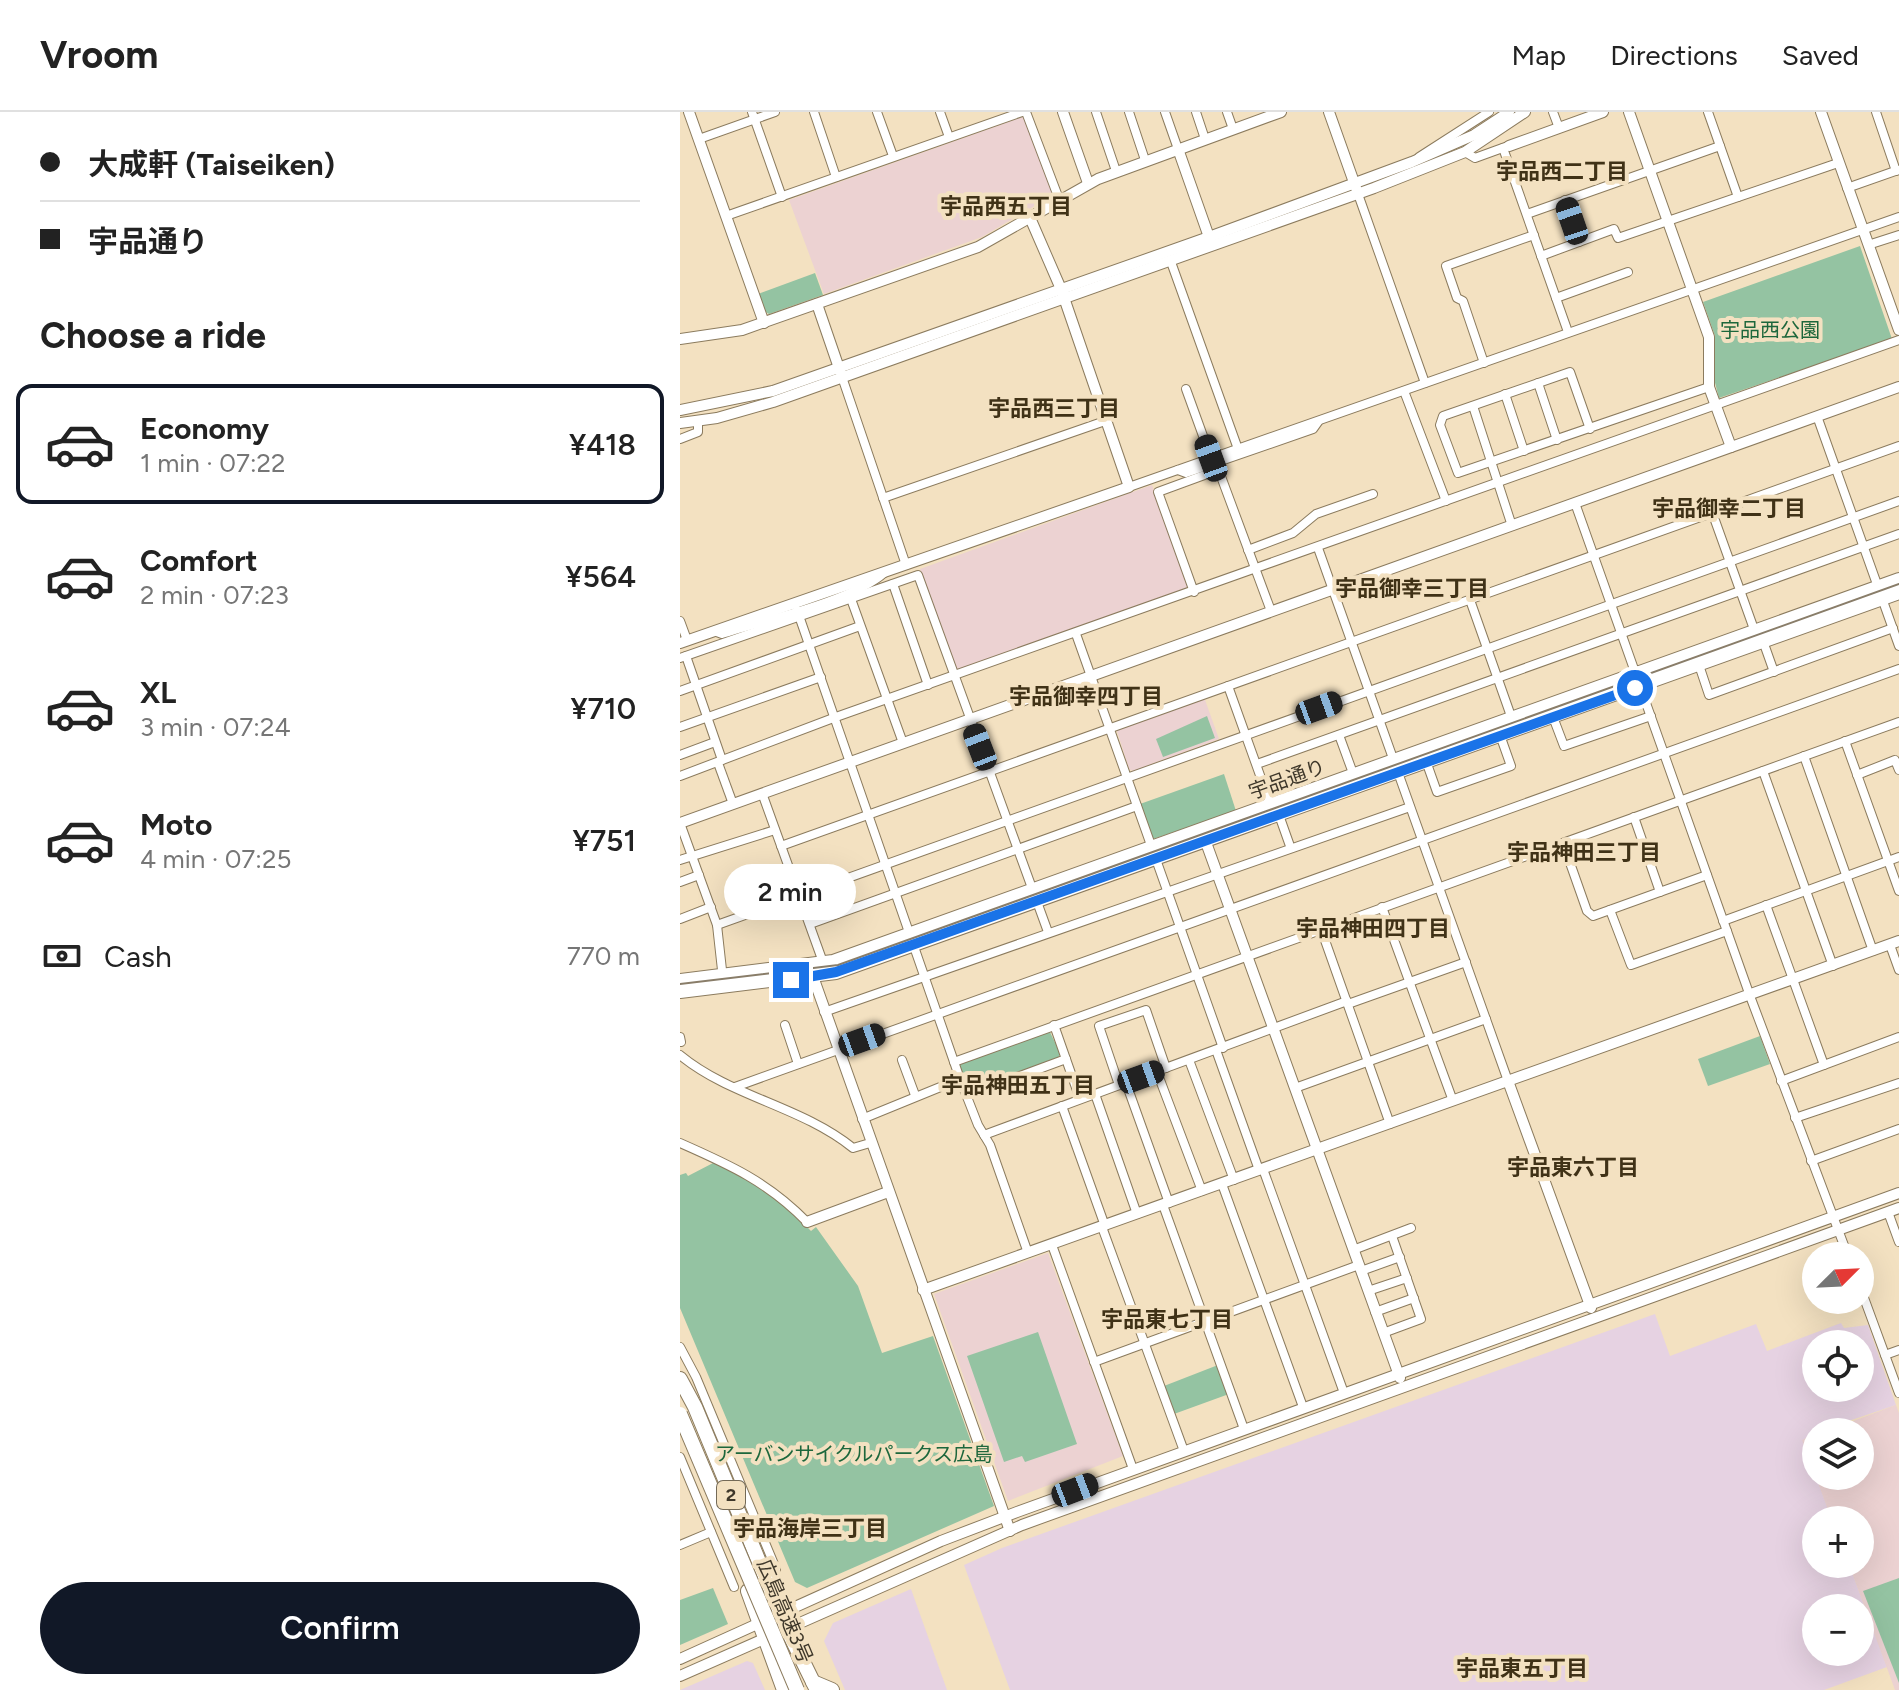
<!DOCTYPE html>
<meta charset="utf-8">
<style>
body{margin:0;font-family:Figtree,"Noto Sans JP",sans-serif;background:#f2f2f2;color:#222;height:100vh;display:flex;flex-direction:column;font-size:30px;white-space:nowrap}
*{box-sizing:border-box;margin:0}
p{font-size:26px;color:#767676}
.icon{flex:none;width:44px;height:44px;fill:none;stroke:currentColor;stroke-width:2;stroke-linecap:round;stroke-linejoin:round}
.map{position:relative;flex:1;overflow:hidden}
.drawer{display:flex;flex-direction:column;background:#fff;width:680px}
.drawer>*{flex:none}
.hud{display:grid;align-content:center;height:176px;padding:0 40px;background:#fff}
.needle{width:52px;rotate:66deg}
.tools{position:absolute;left:1122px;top:1130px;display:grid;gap:16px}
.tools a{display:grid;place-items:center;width:72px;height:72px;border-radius:50%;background:#fff;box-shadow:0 8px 32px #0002;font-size:40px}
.end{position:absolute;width:36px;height:36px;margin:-18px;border:10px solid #1a73e8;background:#fff;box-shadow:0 0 0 4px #fff}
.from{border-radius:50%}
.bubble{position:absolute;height:56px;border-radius:28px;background:#fff;box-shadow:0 8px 32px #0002;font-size:26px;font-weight:600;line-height:56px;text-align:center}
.car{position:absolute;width:24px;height:48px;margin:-24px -12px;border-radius:10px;box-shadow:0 0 6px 2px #0007;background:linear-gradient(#222 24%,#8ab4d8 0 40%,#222 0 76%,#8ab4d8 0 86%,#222 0)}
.hud b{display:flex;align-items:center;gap:28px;height:76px;font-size:30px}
.hud b+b{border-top:2px solid #e0e0e0}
.hud i{width:20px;height:20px;background:#222}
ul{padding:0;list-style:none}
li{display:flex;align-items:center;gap:24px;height:120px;margin:0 16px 12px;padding:0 24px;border:4px solid transparent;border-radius:16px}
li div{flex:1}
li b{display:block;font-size:30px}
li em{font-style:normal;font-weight:600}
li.active{border-color:#111827}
li>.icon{width:72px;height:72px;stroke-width:1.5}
h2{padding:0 40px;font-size:36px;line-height:96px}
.pay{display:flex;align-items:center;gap:20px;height:88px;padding:0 40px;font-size:30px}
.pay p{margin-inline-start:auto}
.button{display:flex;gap:16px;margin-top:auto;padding:16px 40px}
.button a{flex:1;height:92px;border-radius:48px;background:#111827;color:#fff;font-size:32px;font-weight:600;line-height:92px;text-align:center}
header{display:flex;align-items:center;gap:48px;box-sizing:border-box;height:112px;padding:0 40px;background:#fff;border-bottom:2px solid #e0e0e0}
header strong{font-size:38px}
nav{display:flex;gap:44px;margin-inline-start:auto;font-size:28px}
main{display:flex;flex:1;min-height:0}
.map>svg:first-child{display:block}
.industrial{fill:#e6d2e2;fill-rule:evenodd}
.education{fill:#ecd2d2}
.green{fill:#94c3a2}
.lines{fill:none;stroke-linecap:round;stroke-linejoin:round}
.minor-casing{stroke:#8b7b5e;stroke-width:10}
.tertiary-casing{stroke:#8b7b5e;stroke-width:12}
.trunk-casing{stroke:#8b7b5e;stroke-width:16}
.motorway-casing{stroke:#8b7b5e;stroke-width:16}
.minor{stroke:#fff;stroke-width:8}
.tertiary{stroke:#fff;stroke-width:10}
.trunk{stroke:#fff;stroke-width:14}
.motorway{stroke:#fff;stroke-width:14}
.tram{stroke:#897d69;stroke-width:2}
.motorway-bridge-casing{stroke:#8b7b5e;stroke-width:16;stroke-linecap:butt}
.motorway-bridge{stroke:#fff;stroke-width:14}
.route{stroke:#1a73e8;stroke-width:10}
.labels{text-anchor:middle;stroke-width:8;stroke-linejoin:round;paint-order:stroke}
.shield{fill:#f3e1c1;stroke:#746a57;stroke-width:2}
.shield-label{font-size:18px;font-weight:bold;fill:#3e372a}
.park-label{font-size:20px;fill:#1d673c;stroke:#f3e1c1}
.street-label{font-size:20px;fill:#3e372a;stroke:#f3e1c1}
.neighbourhood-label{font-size:22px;font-weight:bold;fill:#403217;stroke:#f3e1c1}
</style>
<header>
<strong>Vroom</strong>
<nav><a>Map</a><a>Directions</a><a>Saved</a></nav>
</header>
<main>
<section class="drawer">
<div class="hud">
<b><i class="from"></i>大成軒 (Taiseiken)</b>
<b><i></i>宇品通り</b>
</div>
<h2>Choose a ride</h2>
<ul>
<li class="active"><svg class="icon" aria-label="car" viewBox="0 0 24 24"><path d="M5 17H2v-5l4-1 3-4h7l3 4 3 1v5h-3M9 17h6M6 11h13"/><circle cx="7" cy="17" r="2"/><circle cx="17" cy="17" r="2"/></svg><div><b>Economy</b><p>1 min · 07:22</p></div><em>¥418</em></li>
<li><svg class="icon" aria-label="car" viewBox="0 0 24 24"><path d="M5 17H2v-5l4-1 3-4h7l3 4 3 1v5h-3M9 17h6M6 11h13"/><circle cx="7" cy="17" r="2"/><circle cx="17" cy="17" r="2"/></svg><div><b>Comfort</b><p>2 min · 07:23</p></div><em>¥564</em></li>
<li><svg class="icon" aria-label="car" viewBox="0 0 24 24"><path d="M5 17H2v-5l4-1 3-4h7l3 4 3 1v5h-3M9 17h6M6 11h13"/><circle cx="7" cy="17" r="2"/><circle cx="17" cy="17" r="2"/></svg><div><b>XL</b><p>3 min · 07:24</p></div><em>¥710</em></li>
<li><svg class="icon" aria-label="car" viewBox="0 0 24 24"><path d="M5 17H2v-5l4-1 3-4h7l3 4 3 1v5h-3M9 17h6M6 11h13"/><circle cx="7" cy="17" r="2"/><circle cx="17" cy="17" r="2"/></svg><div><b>Moto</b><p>4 min · 07:25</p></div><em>¥751</em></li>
</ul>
<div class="pay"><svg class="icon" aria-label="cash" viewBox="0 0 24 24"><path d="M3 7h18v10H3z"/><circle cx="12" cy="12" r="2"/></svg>Cash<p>770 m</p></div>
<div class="button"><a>Confirm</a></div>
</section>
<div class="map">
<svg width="1219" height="1578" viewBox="0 0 1219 1578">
<rect width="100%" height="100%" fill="#f3e1c1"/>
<g class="industrial">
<path d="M975,1202L990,1244L1076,1212L1087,1239L1161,1211L1164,1216L1188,1213L1216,1293L1136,1320L1123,1328L1152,1408H1136V1452H1169L1207,1555L1144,1578H330L284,1453L322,1436ZM1136,1232H1180V1276H1136ZM1136,1496H1180V1540H1136Z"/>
<polygon points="231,1477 267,1578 165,1578 144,1529 153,1511"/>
<polygon points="67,1549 73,1551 85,1578 0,1578"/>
</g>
<g class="education">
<polygon points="345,4 373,83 302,125 144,182 109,88"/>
<polygon points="472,373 511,478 277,562 240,457"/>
<polygon points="524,585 539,627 453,659 449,657 436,616"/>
<polygon points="368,1141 443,1344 328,1389 254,1182"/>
<polygon points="1216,1293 1219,1301 1219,1578 1215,1578 1169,1452 1180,1452 1180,1408 1152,1408 1122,1328 1136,1323 1136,1364 1180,1364 1180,1320 1144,1320"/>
</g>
<g class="green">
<polygon points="1180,134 1212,227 1039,286 1034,267 1035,224 1023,190"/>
<polygon points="135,161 143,183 89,202 84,199 78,182"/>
<polygon points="527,604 535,626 483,645 476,627"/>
<polygon points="544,662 556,699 473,727 460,692"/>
<polygon points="369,918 380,941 378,948 289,980 279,954 282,950"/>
<polygon points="1080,924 1090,952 1028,974 1018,947"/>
<path d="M35,1050C74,1068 101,1087 131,1119L136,1115L178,1174L202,1241L253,1224L314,1394L127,1476L115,1470L0,1196V1063L6,1061L8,1064Z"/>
<polygon points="358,1220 397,1332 345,1350 342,1344 324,1350 287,1244"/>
<polygon points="538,1253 549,1282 494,1302 484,1274"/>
<polygon points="1219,1466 1219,1571 1183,1479"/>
<polygon points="33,1476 48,1512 0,1533 0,1488"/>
</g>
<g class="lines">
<g class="minor-casing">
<g id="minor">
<polyline points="72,0 102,85"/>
<polyline points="134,0 156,65"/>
<polyline points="197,0 213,44"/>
<polyline points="260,0 269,25"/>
<polyline points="346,0 379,87"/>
<polyline points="416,0 436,59"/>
<polyline points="449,0 465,48"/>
<polyline points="485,0 498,37"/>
<polyline points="516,0 525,27"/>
<polyline points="547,0 553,17"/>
<polyline points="873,0 879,16"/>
<polyline points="1028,0 1058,85"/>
<polyline points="1196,0 1216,59"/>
<polyline points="19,27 95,0"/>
<polyline points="823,36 888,220"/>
<polyline points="785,40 795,46 828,34"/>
<polyline points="739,45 809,0"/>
<polyline points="1167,76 1218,58"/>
<polyline points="678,82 745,271"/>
<polyline points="885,88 899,130"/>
<polyline points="847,102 1040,34"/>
<polyline points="46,104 342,0"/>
<polyline points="1188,133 1219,123"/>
<polyline points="861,144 934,117 938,126 1158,51"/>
<polyline points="491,150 558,337"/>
<polyline points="876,186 948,160"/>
<polyline points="804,251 783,189 777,186 766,154 854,123"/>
<polyline points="162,265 226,453"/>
<polyline points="858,271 877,328"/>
<polyline points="506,277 531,346"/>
<polyline points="724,279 766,389"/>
<polyline points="825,282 844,339"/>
<polyline points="793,294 832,414"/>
<polyline points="1137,304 1219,534"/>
<polyline points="910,317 890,260 763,304 760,313 778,361 1029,275"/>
<polyline points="0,327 18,320 18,309"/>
<polyline points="536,351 591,499"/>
<polyline points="498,358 506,361 633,317 638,310"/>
<polyline points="449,375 1219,105"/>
<polyline points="203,386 425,309"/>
<polyline points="895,391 1070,884 1168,1144"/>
<polyline points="1032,400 1075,520"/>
<polyline points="638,436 828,969"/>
<polyline points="568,438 613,421 636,402 693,382"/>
<polyline points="213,472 248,573"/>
<polyline points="514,480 478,380 538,358"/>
<polyline points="171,487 223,631"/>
<polyline points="790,488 832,607"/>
<polyline points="117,498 280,967 298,1013 310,1033 348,1141"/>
<polyline points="0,509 7,528"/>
<path d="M34,519L42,522C83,509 174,488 204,461"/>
<polyline points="396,522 543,936"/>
<polyline points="1083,529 1094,560"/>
<polyline points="6,544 42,648"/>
<polyline points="0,546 238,463 368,820"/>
<polyline points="1019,553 1029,583 1213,516"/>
<polyline points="548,574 591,694"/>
<polyline points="0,579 180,514"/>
<polyline points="873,605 884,634 971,604"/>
<polyline points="0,615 141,565"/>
<polyline points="659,623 674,664"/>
<polyline points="1165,629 1219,779"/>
<polyline points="0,643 35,630"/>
<polyline points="1124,644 1193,839"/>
<polyline points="746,649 757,680 831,654 820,623"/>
<polyline points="38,651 53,692"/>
<polyline points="577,652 1219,422"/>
<polyline points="1083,659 1153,854"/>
<polyline points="1177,663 1215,648 1219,658"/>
<polyline points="0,664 156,605 1219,228"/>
<polyline points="82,681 144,853"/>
<polyline points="599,703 610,734"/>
<polyline points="954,705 980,780"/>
<polyline points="0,711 37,813 43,867"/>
<polyline points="883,731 907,799 913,804 1027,763"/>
<polyline points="101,734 1219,334"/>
<polyline points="0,748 95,718"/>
<polyline points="0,770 19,763"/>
<polyline points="1086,793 1144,953"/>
<polyline points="702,795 773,989"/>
<polyline points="930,798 951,853 1047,819"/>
<polyline points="0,807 31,795"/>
<polyline points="1043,809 1219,745"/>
<polyline points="130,812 457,694"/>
<polyline points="37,813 1219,389"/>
<polyline points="641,817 710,1012"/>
<polyline points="1210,833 1219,858"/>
<polyline points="668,892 786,850"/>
<polyline points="144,900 730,695"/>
<polyline points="105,913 118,952"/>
<polyline points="374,913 400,987"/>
<polyline points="0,925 1,930"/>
<polyline points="536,938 579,1058"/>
<path d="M0,943C51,985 121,994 173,1036L190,1031"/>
<polyline points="222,948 235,983"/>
<polyline points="509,948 554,1068"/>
<polyline points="274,950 1219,610"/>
<polyline points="477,960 522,1079"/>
<polyline points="1101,969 1219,925"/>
<polyline points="446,971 489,1091"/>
<polyline points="439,973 419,914 466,898 486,956"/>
<polyline points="55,975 1219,557"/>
<polyline points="310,975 386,947"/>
<polyline points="615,976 806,907"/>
<polyline points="415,982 457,1102"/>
<polyline points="382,994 425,1114"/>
<polyline points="1115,1006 1219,971"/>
<polyline points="182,1007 280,967"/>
<polyline points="304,1023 667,889"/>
<path d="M0,1031C50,1053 88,1070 127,1110"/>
<polyline points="1131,1049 1219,1017"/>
<polyline points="583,1057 664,1281"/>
<polyline points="542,1072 623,1295"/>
<polyline points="483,1093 564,1317"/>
<polyline points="1208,1100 1219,1130"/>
<polyline points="422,1115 504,1339"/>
<polyline points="372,1133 453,1357"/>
<polyline points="673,1138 731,1116"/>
<polyline points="681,1159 720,1145"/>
<polyline points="1180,1175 1219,1281"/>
<polyline points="688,1179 727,1166"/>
<polyline points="695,1200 734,1186"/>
<polyline points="703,1221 741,1207 712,1124"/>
<polyline points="0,1235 16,1265 96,1457"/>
<polyline points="1205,1243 1219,1238"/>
<polyline points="414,1250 679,1153"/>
<polyline points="0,1345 54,1475"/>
<polyline points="0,1433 31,1420"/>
</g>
</g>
<g class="tertiary-casing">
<g id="tertiary">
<polyline points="9,0 84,211"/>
<polyline points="383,0 408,71"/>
<polyline points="649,0 676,76"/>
<polyline points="949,0 1029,225 1029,275 1051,335"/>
<polyline points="1141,0 1219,218"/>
<polyline points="829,34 923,0"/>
<polyline points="498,37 529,125"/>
<polyline points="137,192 160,259"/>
<polyline points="0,227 62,218 298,135 418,67 601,0"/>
<polyline points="0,298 93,279 529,125 732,50 794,23 829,0"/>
<polyline points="0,311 37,306 93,290 694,76 785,40 845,0"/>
<polyline points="0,531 449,375 381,177 351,108"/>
<polyline points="0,711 1219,275"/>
<polyline points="524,725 720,1266"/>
<polyline points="131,859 330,1419"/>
<polyline points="828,969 911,1196"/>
<polyline points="127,1110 208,1080"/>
<polyline points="243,1178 1219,829"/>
<polyline points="0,1547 261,1429 337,1400 1219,1081"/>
<polyline points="0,1564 342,1413 1219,1096"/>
</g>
</g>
<g class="trunk-casing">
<g id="trunk">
<polyline points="0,869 153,850 1219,468"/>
<polyline points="0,879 156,860 1219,480"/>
<polyline points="0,1267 15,1295 106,1515 133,1570 152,1578"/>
<polyline points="68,1479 104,1578"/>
</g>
</g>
<g class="motorway-casing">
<polyline id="motorway" points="133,1570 137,1578"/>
</g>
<use href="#minor" class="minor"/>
<use href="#tertiary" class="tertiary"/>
<use href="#trunk" class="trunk"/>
<use href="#motorway" class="motorway"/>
<polyline class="tram" points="0,872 158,853 1219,472"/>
<g class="motorway-bridge-casing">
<polyline id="motorway-bridge" points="0,1302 117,1578"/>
</g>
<use href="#motorway-bridge" class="motorway-bridge"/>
</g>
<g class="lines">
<polyline class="route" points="111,868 156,860 955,576"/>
</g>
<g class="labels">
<rect class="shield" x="37" y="1369" width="28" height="28" rx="6"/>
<g class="shield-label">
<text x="51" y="1389">2</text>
</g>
<g class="park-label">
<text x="1090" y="225">宇品西公園</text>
<text x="174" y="1349">アーバンサイクルパークス広島</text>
</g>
<g class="street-label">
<text transform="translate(607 667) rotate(-20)" y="7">宇品通り</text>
<text transform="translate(105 1499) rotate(67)" y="7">広島高速3号</text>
</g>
<g class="neighbourhood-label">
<text x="882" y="67">宇品西二丁目</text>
<text x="326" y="102">宇品西五丁目</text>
<text x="374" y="304">宇品西三丁目</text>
<text x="1049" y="404">宇品御幸二丁目</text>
<text x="732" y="484">宇品御幸三丁目</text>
<text x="406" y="592">宇品御幸四丁目</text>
<text x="904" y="748">宇品神田三丁目</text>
<text x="693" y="824">宇品神田四丁目</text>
<text x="338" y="981">宇品神田五丁目</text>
<text x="893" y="1063">宇品東六丁目</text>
<text x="487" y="1215">宇品東七丁目</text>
<text x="130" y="1424">宇品海岸三丁目</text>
<text x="842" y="1564">宇品東五丁目</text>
</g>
</g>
</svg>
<div class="tools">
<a><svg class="needle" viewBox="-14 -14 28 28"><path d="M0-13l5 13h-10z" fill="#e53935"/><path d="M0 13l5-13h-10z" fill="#767676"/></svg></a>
<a><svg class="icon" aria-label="locate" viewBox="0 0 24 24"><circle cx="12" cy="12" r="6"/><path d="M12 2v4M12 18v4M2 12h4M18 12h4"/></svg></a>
<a><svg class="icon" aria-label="layers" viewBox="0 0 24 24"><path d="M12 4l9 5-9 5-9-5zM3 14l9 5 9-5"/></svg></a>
<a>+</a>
<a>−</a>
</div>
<i class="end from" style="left:955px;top:576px"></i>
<i class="end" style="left:111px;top:868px"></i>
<div class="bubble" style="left:44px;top:752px;width:132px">2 min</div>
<i class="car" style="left:892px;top:109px;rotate:341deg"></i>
<i class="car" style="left:531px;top:346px;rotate:340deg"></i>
<i class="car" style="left:639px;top:596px;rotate:70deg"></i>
<i class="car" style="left:300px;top:635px;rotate:339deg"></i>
<i class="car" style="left:182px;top:928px;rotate:70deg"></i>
<i class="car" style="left:461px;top:965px;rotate:70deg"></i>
<i class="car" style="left:395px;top:1378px;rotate:69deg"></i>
</div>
</main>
